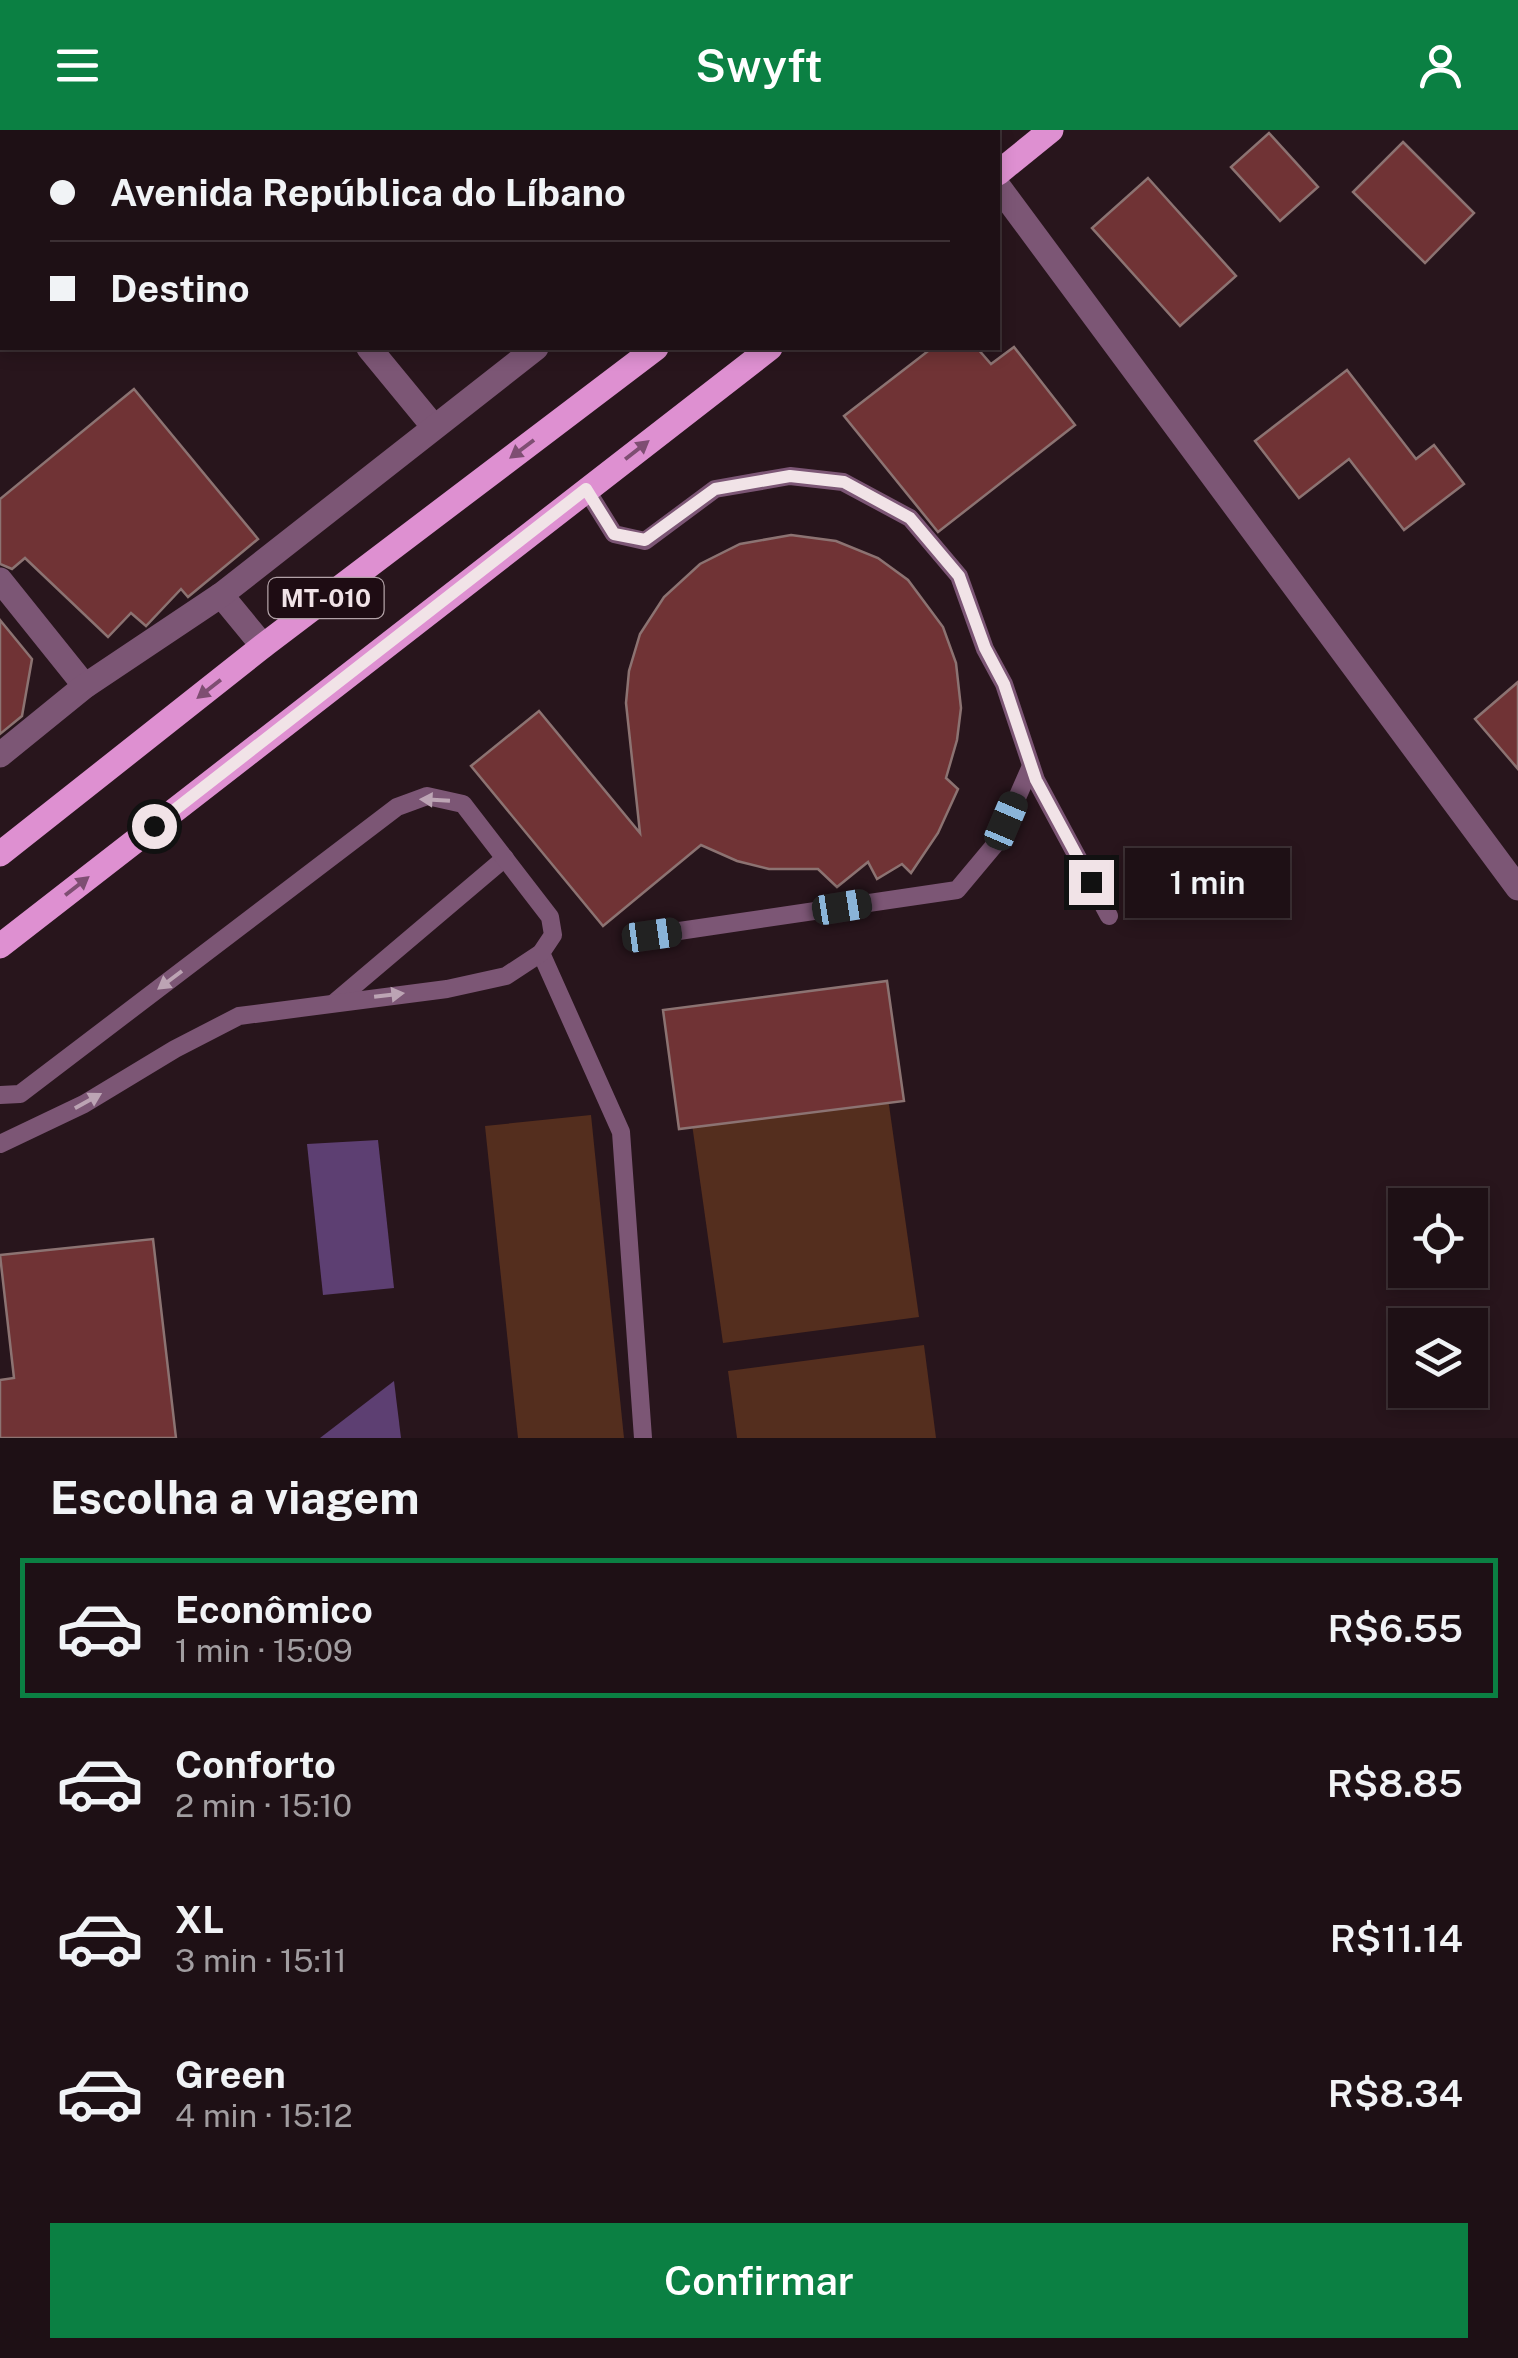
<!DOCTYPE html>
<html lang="pt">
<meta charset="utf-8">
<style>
body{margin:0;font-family:"Public Sans",sans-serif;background:#26191e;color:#f1f3f6;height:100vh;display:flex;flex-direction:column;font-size:38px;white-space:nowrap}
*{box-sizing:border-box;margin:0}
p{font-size:32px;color:#a19da0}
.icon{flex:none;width:55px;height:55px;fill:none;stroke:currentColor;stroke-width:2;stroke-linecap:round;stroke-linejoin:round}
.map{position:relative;height:1308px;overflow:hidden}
.side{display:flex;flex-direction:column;background:#1e1015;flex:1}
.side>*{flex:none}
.hud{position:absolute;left:0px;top:0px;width:1000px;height:220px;box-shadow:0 5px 15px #0003,0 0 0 2px #3c3034;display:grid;align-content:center;height:220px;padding:0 50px;background:#1e1015}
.tools{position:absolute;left:1388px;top:1058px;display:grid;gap:20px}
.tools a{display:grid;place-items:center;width:100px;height:100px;border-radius:0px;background:#1e1015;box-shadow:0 5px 15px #0003,0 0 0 2px #3c3034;font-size:50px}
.end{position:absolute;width:45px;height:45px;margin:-22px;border:12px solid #f1e3e7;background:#111;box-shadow:0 0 0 5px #111}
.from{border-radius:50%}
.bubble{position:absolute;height:70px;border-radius:0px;background:#1e1015;box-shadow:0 5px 15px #0003,0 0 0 2px #3c3034;font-size:32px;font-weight:600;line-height:70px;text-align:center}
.car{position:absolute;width:30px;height:60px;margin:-30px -15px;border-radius:12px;box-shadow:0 0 8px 2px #0007;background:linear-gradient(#222 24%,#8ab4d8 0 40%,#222 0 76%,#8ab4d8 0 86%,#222 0)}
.hud b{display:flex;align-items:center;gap:35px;height:95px;font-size:38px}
.hud b+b{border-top:2px solid #3c3034}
.hud i{width:25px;height:25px;background:#f1f3f6}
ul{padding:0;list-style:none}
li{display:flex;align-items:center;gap:30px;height:140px;margin:0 20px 15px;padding:0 30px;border:5px solid transparent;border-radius:0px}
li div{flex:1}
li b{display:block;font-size:38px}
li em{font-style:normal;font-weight:600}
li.active{border-color:#0b8043}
li>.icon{width:90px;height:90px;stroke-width:1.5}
h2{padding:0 50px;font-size:45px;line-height:120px}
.primary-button{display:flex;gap:20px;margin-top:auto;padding:20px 50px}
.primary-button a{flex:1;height:115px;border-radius:0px;background:#0b8043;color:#fff;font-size:40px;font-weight:600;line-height:115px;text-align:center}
header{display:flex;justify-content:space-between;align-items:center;height:130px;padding:0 50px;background:#0b8043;color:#fff;font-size:45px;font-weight:600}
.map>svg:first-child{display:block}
.green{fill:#542e1e}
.water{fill:#5d3f72}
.building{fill:#703335;stroke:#8c7372;stroke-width:2.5}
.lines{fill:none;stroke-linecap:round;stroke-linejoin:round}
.service{stroke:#7c5675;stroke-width:18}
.minor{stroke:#7c5675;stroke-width:25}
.primary{stroke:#de90d1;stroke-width:25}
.oneway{fill:#7e4e72}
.oneway2{fill:#bca4b4}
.route{stroke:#f1e3e7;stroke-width:12}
.labels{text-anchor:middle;stroke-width:9;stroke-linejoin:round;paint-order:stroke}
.shield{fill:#1e0c13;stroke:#b2a2a7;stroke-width:2.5}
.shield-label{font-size:25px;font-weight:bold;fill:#f1e3e7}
</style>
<header><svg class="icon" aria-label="menu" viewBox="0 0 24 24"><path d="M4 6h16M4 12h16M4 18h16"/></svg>Swyft<svg class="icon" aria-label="person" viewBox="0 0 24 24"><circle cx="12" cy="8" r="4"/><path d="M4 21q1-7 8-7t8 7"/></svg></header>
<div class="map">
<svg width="1518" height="1308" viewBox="0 0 1518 1308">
<rect width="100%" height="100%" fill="#28151c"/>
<g class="green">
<polygon points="887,961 919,1187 723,1213 691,987"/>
<polygon points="591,985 624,1308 518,1308 485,996"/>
<polygon points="924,1215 936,1308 737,1308 728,1241"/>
</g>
<g class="water">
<polygon points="378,1010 394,1158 323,1165 307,1014"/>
<polygon points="394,1251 401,1308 320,1308"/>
</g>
<g class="building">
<polygon points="1269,3 1318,57 1280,91 1231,37"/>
<polygon points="1403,12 1474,83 1425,133 1353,62"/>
<polygon points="1148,48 1236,146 1180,196 1092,98"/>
<polygon points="1014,217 1075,295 938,402 844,286 932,218 977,218 991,234"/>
<polygon points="1347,240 1416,329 1434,315 1464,354 1404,400 1349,329 1299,368 1255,311"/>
<polygon points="134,259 258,409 188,467 181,459 146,496 131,483 108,507 25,428 12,439 0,434 0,369"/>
<polygon points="791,405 836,411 878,428 908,450 943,497 956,533 961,578 957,610 946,648 958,659 938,703 911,743 902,734 877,749 868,732 837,757 818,739 769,739 737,731 701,715 603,796 471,636 539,581 640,703 626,573 629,541 640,504 664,467 700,434 740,414"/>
<polygon points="0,490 32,529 22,586 0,604"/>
<polygon points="1518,552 1518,639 1475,589"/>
<polygon points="887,851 904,971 679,999 663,880"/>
<polygon points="153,1109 176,1308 0,1308 0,1250 14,1248 0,1125"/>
</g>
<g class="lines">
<g class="service">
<polyline points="586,359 614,404 645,411 715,359 790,346 843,352 910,388 959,446 985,519 1004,554 1036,650 1109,786"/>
<polyline points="652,805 957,760 998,711 1031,636"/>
<polyline points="541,823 621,1002 643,1308"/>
<polyline points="335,872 505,728"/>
<polyline points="0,965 20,964 397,677 427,666 463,674 550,787 553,805 541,823 506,846 447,859 239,886 175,919 84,974 0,1014"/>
</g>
<g class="minor">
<polyline points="188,0 190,2"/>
<polyline points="780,0 782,2"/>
<polyline points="814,2 817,0"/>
<polyline points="998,56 1518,758"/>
<polyline points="369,218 434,297"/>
<polyline points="0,450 85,556"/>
<polyline points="221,465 263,516"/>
<polyline points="0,625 85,556 221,465 536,218"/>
</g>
<g class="primary">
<polyline points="939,2 942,0"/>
<polyline points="998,43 1051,0"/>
<polyline points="0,724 263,516 656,218"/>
<polyline points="0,816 770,218"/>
</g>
</g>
<defs><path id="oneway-solid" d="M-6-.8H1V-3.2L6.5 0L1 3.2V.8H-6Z" transform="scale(2.5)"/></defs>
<g class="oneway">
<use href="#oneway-solid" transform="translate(522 319) rotate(143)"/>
<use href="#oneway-solid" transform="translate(637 320) rotate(-38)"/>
<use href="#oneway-solid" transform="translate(209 559) rotate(142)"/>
<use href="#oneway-solid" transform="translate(77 756) rotate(-38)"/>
</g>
<g class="oneway2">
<use href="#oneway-solid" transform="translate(435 670) rotate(-177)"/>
<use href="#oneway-solid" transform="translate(170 850) rotate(143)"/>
<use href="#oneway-solid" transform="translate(389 865) rotate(-7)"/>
<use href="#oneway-solid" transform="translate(88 971) rotate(-29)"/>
</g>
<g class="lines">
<polyline class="route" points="154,696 586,359 614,404 645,410 715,359 790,346 844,352 910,388 959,446 985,518 1004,554 1036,650 1091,752"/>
</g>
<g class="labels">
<rect class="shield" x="268.5" y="448" width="115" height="40" rx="8"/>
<g class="shield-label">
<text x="326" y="477">MT-010</text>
</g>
</g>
</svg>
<div class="tools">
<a><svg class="icon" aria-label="locate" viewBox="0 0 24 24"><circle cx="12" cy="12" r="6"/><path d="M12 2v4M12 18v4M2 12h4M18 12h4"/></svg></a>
<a><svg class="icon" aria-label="layers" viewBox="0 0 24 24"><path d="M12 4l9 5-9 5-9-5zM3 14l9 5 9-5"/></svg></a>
</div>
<i class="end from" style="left:154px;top:696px"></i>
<i class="end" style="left:1091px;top:752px"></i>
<div class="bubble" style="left:1125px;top:718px;width:165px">1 min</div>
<i class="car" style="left:1006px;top:691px;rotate:23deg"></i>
<i class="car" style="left:842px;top:777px;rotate:81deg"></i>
<i class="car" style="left:652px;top:805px;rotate:82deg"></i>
<div class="hud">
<b><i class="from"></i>Avenida República do Líbano</b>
<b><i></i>Destino</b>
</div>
</div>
<section class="side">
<h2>Escolha a viagem</h2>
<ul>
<li class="active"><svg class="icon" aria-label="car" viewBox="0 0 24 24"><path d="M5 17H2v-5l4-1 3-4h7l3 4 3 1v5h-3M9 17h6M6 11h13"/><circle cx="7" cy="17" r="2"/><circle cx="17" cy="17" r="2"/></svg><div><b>Econômico</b><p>1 min · 15:09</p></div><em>R$6.55</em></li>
<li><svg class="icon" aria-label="car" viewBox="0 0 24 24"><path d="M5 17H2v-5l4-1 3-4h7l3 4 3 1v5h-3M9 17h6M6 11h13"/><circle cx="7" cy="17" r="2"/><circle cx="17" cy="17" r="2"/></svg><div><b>Conforto</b><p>2 min · 15:10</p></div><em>R$8.85</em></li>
<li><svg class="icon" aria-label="car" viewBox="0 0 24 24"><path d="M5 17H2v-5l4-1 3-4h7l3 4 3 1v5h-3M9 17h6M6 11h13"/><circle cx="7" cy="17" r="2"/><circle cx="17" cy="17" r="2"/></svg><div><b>XL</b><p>3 min · 15:11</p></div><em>R$11.14</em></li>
<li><svg class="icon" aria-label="car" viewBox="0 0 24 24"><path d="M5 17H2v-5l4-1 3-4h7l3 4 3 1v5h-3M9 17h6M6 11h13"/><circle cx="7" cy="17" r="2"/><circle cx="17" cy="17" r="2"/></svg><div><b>Green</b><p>4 min · 15:12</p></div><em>R$8.34</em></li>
</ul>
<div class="primary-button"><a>Confirmar</a></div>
</section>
